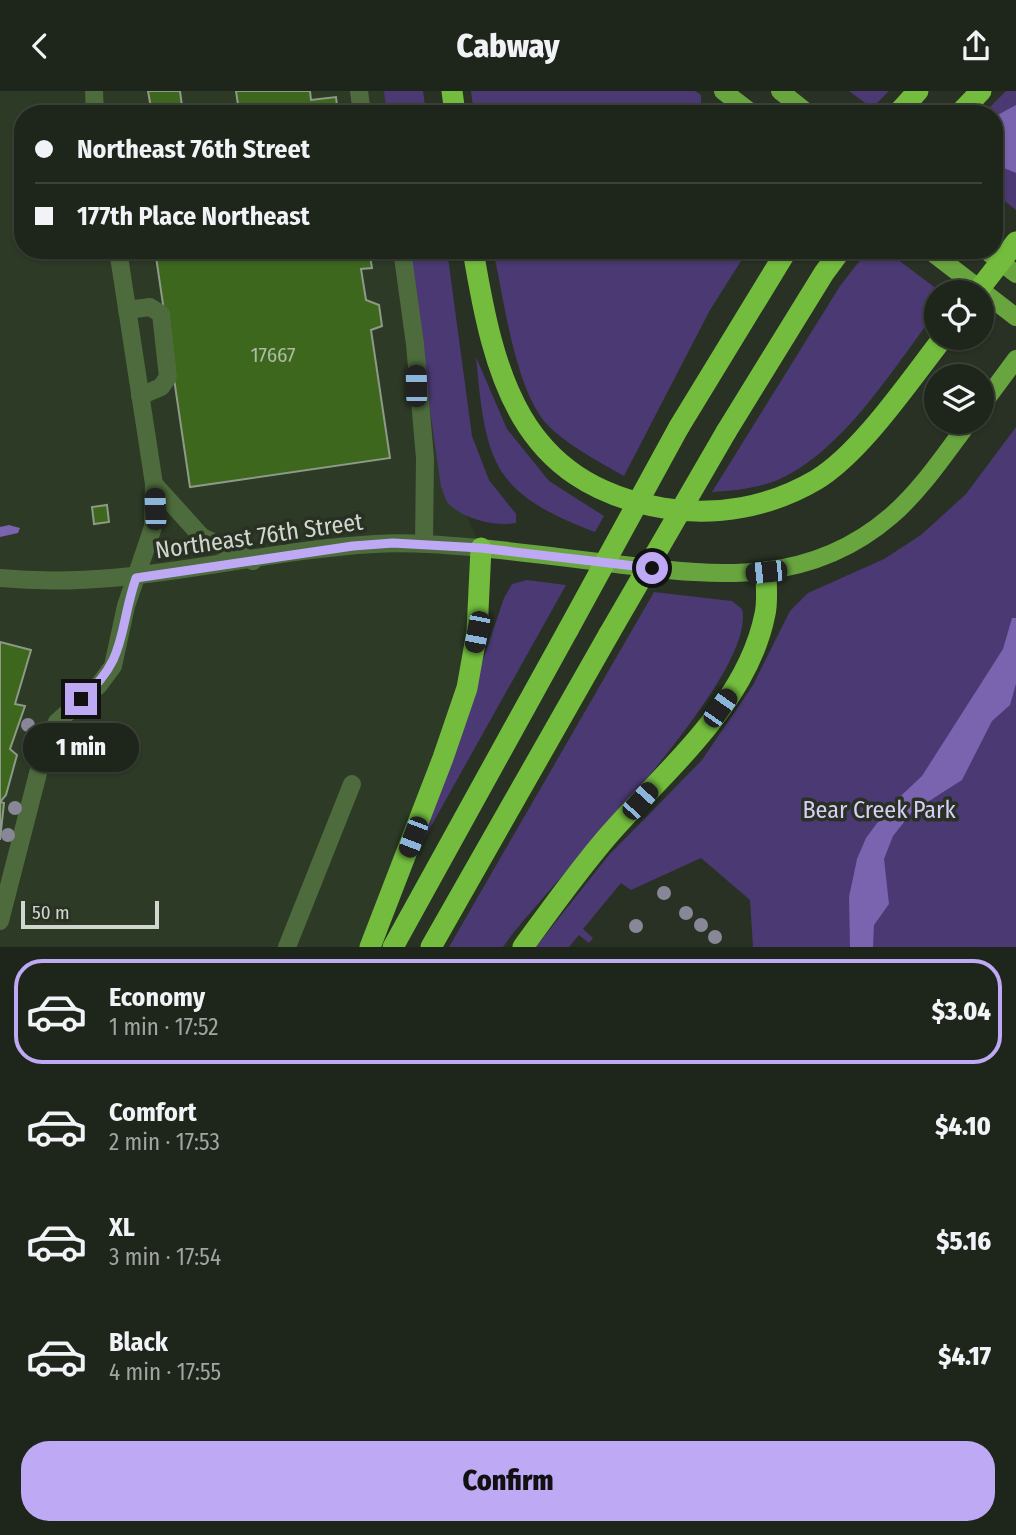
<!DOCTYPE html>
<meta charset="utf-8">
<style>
body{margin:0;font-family:"Fira Sans Condensed",sans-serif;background:#2b3127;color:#f1f3f6;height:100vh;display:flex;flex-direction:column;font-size:26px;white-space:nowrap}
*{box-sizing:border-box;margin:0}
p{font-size:23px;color:#a1a5a2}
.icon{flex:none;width:38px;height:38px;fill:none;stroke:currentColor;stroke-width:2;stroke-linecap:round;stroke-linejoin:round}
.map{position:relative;height:856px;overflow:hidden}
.side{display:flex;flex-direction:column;background:#1e251a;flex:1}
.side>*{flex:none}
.banner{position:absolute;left:14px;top:14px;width:989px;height:154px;border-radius:28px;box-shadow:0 2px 5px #0004,0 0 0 2px #3c4239;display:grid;align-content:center;height:154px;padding:0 21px;background:#1e251a}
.controls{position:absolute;left:924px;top:189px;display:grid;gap:14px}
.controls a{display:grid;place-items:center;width:70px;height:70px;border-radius:50%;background:#1e251a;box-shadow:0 2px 5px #0004,0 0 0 2px #3c4239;font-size:35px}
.scale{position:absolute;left:21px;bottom:18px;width:138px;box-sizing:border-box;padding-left:7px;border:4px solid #d1d7ce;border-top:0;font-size:19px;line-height:24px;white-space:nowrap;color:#d1d7ce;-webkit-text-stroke:5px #283123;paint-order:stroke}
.end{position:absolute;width:32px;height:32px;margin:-16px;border:9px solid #bea9f5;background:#111;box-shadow:0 0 0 4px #111}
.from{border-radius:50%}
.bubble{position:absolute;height:49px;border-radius:24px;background:#1e251a;box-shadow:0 2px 5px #0004,0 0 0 2px #3c4239;font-size:23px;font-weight:800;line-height:49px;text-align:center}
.car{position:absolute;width:21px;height:42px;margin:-21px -10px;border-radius:9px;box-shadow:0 0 5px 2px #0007;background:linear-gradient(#222 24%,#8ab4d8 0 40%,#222 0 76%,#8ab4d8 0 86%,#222 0)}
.banner b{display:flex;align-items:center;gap:24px;height:66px;font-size:26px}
.banner b+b{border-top:2px solid #3c4239}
.banner i{width:18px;height:18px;background:#f1f3f6}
ul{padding:12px 0 0;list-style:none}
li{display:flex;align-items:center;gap:21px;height:105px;margin:0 14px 10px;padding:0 7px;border:4px solid transparent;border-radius:28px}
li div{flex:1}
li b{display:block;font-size:26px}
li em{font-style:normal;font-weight:800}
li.active{border-color:#bea9f5}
li>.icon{width:63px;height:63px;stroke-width:1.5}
.cta{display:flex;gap:14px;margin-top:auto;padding:14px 21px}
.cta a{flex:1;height:80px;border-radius:28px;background:#bea9f5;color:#111;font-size:28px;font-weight:800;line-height:80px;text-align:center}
header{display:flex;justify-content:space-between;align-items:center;height:91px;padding:0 21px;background:#1e251a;font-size:32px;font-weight:800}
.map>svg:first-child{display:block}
.built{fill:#2d3a26}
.green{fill:#4b3973}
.water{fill:#7a63af}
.building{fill:#3c671c;stroke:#8e9988;stroke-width:2}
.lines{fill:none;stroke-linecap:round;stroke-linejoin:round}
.minor{stroke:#4d6b3c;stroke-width:18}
.major{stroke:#69a53f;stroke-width:18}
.highway{stroke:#73bc3e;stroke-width:21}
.highway-bridge{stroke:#73bc3e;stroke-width:21}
.tree{fill:#888798}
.route{stroke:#bea9f5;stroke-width:9}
.labels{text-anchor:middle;stroke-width:7;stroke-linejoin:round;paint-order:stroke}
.number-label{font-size:21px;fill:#acbba2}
.street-label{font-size:24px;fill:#d1d7ce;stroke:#283123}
.park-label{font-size:24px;fill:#d7cdf7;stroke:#283123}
</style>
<header><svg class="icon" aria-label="back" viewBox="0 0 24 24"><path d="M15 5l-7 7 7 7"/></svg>Cabway<svg class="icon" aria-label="share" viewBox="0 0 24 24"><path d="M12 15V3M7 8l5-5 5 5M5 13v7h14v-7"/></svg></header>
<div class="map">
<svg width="1016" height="856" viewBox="0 0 1016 856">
<rect width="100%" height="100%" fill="#283123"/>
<polygon class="built" points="0,0 405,0 408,23 23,23 23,159 425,159 457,402 481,457 477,541 367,856 0,856"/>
<g class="green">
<polygon points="384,0 423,0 426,23 387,23"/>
<polygon points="471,0 695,0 701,4 701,17 708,23 474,23"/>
<polygon points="849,0 889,0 872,17"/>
<polygon points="1006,0 1016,0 1016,119 994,102 994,23 983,23"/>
<path d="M407,159H447L472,345L489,389L516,423V432C496,436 462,428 448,412C445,408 443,400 441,396Z"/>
<path d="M493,159H748L710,219L624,385C601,372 556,348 541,326C513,285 504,208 493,159Z"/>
<path d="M868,159H885L941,201H936V221C894,276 845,358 780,388C759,397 735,400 712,401L840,195Z"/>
<path d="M476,266L507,338L549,390L604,425L595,441C491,402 486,371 476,266Z"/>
<polygon points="1016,336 1016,856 753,856 750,809 701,767 631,799 621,792 583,838 593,847 589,852 579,844 569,856 536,856 608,765 702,669 753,594 790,520 808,502 884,468 921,444 966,403"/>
<polygon points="527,489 566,494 420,755 504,507 512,493"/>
<path d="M654,501L732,510L742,518C759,587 546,794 503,856H449Z"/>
</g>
<g class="water">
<polygon points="1016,14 1016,82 994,73 994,26"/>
<polygon points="9,434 20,437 18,442 0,446 0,436"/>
<polygon points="1012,527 1016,527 1016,593 1010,614 992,630 962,689 912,721 893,745 884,768 889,813 874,834 873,856 850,856 849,806 857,768 866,747 889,716 922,685 1003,558"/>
</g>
<g class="building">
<polygon points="148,0 180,0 183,23 152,23"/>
<polygon points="236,0 310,0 311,9 336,6 338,23 224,23 239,21"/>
<polygon points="155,159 369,159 372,177 361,178 366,209 379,214 382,235 371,239 390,367 190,396"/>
<polygon points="107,414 109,431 94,433 92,416"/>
<polygon points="0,551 31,559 15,613 25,615 10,658 17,664 6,704 0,711 4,712 0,749"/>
</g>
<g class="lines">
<g class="minor">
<polyline points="94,0 95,23"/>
<polyline points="359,0 362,23"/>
<polyline points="402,159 415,253 425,367 424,453"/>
<polyline points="127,219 150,216 161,223 168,286 161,296 140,305"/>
<polyline points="154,393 202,446 253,470"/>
<path d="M0,487C130,500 248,460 375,453C410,451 446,454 481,457"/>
<polyline points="0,830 45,655 57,631 99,594 113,575 126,515 153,436 154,393 118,159"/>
<polyline points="287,856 352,693"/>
</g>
<g class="major">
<polyline points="723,0 753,23"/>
<polyline points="780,0 809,23"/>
<polyline points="929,159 1016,226"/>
<polyline points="985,159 1016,183"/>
<polyline points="982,314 1016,268"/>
<path d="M481,457C529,462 576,468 624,474C721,486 811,494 891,425C922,398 945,363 969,331"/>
</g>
<g class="highway">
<polyline points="452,0 455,23"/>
<polyline points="897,23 918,0"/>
<polyline points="959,23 981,0"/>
<path d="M473,159C494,285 519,392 663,417C716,426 770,416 816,389C861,362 910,289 943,247"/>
<polyline points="679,336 787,159"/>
<polyline points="726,341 824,182 841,159"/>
<polyline points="370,856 443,667 467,597 477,541 481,457"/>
<polyline points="393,856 568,539"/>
<polyline points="431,856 609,543"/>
<path d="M523,856C550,819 577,781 607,746C664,680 747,614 765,523C768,510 766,495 766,481"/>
</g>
<g class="highway-bridge">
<polyline points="977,201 1016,151"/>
<polyline points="568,539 679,336"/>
<polyline points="609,543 726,341"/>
</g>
</g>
<g class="tree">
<circle cx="28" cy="634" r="7"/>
<circle cx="15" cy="717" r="7"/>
<circle cx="8" cy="744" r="7"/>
<circle cx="664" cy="802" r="7"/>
<circle cx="686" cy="822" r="7"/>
<circle cx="701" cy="834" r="7"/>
<circle cx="636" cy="835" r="7"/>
<circle cx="715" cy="846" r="7"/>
</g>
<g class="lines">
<path class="route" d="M81,608C128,569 118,539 136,487L353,455L393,452L481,457L652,477"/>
</g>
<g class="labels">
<g class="number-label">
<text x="273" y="271">17667</text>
</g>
<g class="street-label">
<text transform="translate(259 445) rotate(-8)" y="8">Northeast 76th Street</text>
</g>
<g class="park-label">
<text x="879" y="727">Bear Creek Park</text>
</g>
</g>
</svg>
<div class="controls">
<a><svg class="icon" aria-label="locate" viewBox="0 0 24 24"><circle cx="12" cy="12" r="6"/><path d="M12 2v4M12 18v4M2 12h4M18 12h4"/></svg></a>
<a><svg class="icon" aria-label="layers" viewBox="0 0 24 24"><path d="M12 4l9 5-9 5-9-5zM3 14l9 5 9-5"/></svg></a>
</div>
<div class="scale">50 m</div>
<i class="end from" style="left:652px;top:477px"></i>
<i class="end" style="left:81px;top:608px"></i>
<div class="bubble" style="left:23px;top:632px;width:116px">1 min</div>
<i class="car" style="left:416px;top:295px;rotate:359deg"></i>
<i class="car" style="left:155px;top:418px;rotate:358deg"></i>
<i class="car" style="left:766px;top:481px;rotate:264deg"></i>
<i class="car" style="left:477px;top:541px;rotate:191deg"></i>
<i class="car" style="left:720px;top:617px;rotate:35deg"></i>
<i class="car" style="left:640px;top:710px;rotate:42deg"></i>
<i class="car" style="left:413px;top:746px;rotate:201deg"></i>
<div class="banner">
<b><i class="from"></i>Northeast 76th Street</b>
<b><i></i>177th Place Northeast</b>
</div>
</div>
<section class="side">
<ul>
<li class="active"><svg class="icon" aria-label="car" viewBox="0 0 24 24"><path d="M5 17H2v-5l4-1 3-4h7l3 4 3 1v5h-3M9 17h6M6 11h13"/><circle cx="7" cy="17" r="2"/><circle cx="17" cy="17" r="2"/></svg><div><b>Economy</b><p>1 min · 17:52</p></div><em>$3.04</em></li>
<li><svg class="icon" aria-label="car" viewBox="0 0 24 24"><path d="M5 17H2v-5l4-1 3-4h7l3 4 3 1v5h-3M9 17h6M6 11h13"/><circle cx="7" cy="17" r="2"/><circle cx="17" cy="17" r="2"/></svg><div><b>Comfort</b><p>2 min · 17:53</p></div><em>$4.10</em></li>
<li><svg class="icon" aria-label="car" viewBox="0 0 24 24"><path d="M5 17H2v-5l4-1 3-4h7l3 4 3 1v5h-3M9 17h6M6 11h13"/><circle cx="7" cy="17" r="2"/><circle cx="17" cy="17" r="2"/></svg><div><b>XL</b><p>3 min · 17:54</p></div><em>$5.16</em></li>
<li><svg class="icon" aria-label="car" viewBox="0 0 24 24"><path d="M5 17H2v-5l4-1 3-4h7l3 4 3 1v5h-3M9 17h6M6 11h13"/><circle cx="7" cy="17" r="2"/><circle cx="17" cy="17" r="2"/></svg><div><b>Black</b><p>4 min · 17:55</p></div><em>$4.17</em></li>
</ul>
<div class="cta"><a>Confirm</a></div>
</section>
